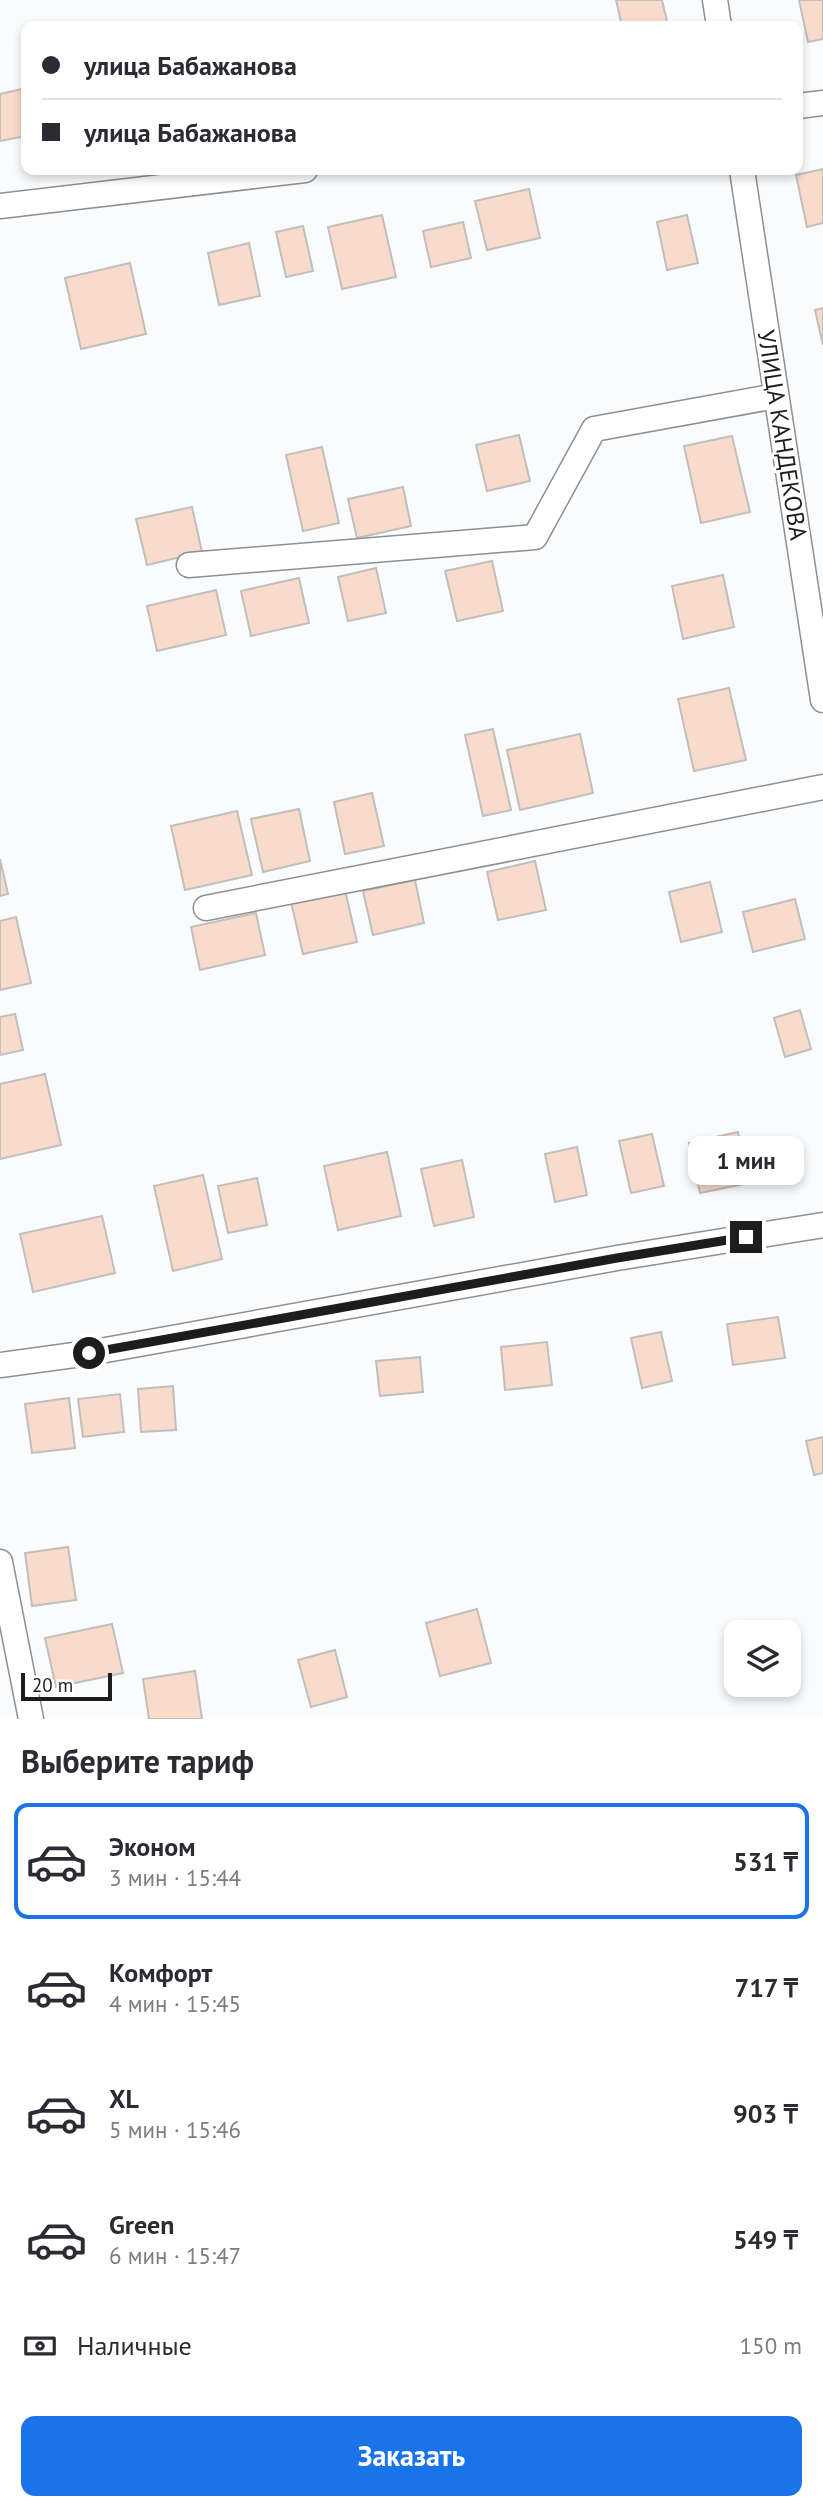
<!DOCTYPE html>
<html lang="ru">
<meta charset="utf-8">
<style>
body{margin:0;font-family:"PT Sans",sans-serif;background:#f7f7f7;color:#2b2b33;height:100vh;display:flex;flex-direction:column;font-size:26px;white-space:nowrap}
*{box-sizing:border-box;margin:0}
p{font-size:23px;color:#7c7c81}
.icon{flex:none;width:38px;height:38px;fill:none;stroke:currentColor;stroke-width:2;stroke-linecap:round;stroke-linejoin:round}
.map{position:relative;height:1719px;overflow:hidden}
.side{display:flex;flex-direction:column;background:#fff;flex:1}
.side>*{flex:none}
.top-card{position:absolute;left:21px;top:21px;width:782px;height:154px;border-radius:14px;box-shadow:0 4px 10px #0003;display:grid;align-content:center;height:154px;padding:0 21px;background:#fff}
.fabs{position:absolute;left:724px;top:1620px;display:grid;gap:14px}
.fabs a{display:grid;place-items:center;width:77px;height:77px;border-radius:14px;background:#fff;box-shadow:0 4px 10px #0003;font-size:35px}
.scale{position:absolute;left:21px;bottom:18px;width:91px;box-sizing:border-box;padding-left:7px;border:4px solid #1d1d1e;border-top:0;font-size:19px;line-height:24px;white-space:nowrap;color:#1d1d1e;-webkit-text-stroke:5px #fff;paint-order:stroke}
.end{position:absolute;width:32px;height:32px;margin:-16px;border:9px solid #1d1d1e;background:#fff;box-shadow:0 0 0 4px #fff}
.from{border-radius:50%}
.bubble{position:absolute;height:49px;border-radius:14px;background:#fff;box-shadow:0 4px 10px #0003;font-size:23px;font-weight:800;line-height:49px;text-align:center}
.top-card b{display:flex;align-items:center;gap:24px;height:66px;font-size:26px}
.top-card b+b{border-top:2px solid #e1e1e2}
.top-card i{width:18px;height:18px;background:#2b2b33}
ul{padding:0;list-style:none}
li{display:flex;align-items:center;gap:21px;height:116px;margin:0 14px 10px;padding:0 7px;border:4px solid transparent;border-radius:14px}
li div{flex:1}
li b{display:block;font-size:26px}
li em{font-style:normal;font-weight:800}
li.selected{border-color:#1a73e8}
li>.icon{width:63px;height:63px;stroke-width:1.5}
h2{padding:0 21px;font-size:32px;line-height:84px}
.pay{display:flex;align-items:center;gap:18px;height:77px;padding:0 21px;font-size:26px}
.pay p{margin-inline-start:auto}
.primary-button{display:flex;gap:14px;margin-top:auto;padding:14px 21px}
.primary-button a{flex:1;height:80px;border-radius:14px;background:#1a73e8;color:#fff;font-size:28px;font-weight:800;line-height:80px;text-align:center}
.map>svg:first-child{display:block}
.building{fill:#f9dbcb;stroke:#c1bfbd;stroke-width:2}
.lines{fill:none;stroke-linecap:round;stroke-linejoin:round}
.minor-casing{stroke:#8d8f91;stroke-width:27}
.minor{stroke:#fff;stroke-width:24}
.route{stroke:#1d1d1e;stroke-width:9}
.labels{text-anchor:middle;stroke-width:6;stroke-linejoin:round;paint-order:stroke}
.street-label{font-size:24px;fill:#1d1d1e;stroke:#fff}
</style>
<div class="map">
<svg width="823" height="1719" viewBox="0 0 823 1719">
<rect width="100%" height="100%" fill="#f9fbfd"/>
<g class="building">
<polygon points="616,0 662,0 668,26 622,26"/>
<polygon points="799,0 823,0 823,39 808,42"/>
<polygon points="22,89 26,107 26,136 0,141 0,94"/>
<polygon points="823,169 823,223 807,227 796,175"/>
<polygon points="529,189 540,238 487,250 475,201"/>
<polygon points="382,215 396,277 342,289 328,227"/>
<polygon points="687,215 698,263 667,270 657,222"/>
<polygon points="463,222 471,258 431,267 423,231"/>
<polygon points="303,226 313,271 286,277 276,232"/>
<polygon points="249,243 260,296 219,305 208,253"/>
<polygon points="130,263 146,334 81,349 65,278"/>
<polygon points="823,308 823,345 815,310"/>
<polygon points="519,435 530,481 487,491 476,445"/>
<polygon points="732,436 750,512 701,523 684,446"/>
<polygon points="322,447 339,523 303,531 286,455"/>
<polygon points="403,487 411,526 357,538 348,499"/>
<polygon points="192,507 202,552 147,565 136,519"/>
<polygon points="492,561 503,611 457,621 445,571"/>
<polygon points="376,568 386,613 348,621 338,577"/>
<polygon points="723,575 734,627 683,639 672,586"/>
<polygon points="299,578 309,623 251,636 241,591"/>
<polygon points="216,590 226,635 157,651 147,606"/>
<polygon points="729,688 746,760 694,771 678,699"/>
<polygon points="493,729 511,810 483,816 465,735"/>
<polygon points="580,734 593,793 520,810 507,750"/>
<polygon points="372,793 384,846 345,854 334,802"/>
<polygon points="299,809 310,861 263,872 251,819"/>
<polygon points="237,811 252,875 185,890 171,826"/>
<polygon points="0,859 8,894 0,896"/>
<polygon points="535,861 546,910 498,920 487,872"/>
<polygon points="415,880 424,923 373,935 363,891"/>
<polygon points="710,882 722,932 681,942 669,892"/>
<polygon points="345,890 357,942 303,954 291,902"/>
<polygon points="795,899 805,939 753,952 743,912"/>
<polygon points="256,913 265,955 200,970 191,927"/>
<polygon points="16,917 31,983 0,990 0,921"/>
<polygon points="800,1010 811,1049 785,1057 774,1018"/>
<polygon points="15,1014 23,1050 0,1055 0,1017"/>
<polygon points="45,1074 61,1145 0,1159 0,1084"/>
<polygon points="738,1132 749,1183 700,1193 689,1143"/>
<polygon points="652,1134 664,1186 631,1193 619,1141"/>
<polygon points="577,1147 587,1195 555,1202 545,1154"/>
<polygon points="387,1152 401,1216 338,1230 324,1166"/>
<polygon points="462,1160 474,1217 434,1226 421,1169"/>
<polygon points="203,1175 222,1259 173,1271 154,1186"/>
<polygon points="257,1178 267,1225 228,1233 218,1186"/>
<polygon points="102,1216 115,1273 33,1292 20,1234"/>
<polygon points="778,1317 785,1358 733,1365 727,1324"/>
<polygon points="661,1332 672,1381 642,1388 631,1338"/>
<polygon points="547,1342 552,1385 505,1390 501,1347"/>
<polygon points="420,1357 423,1392 380,1396 376,1361"/>
<polygon points="173,1386 176,1430 141,1432 138,1389"/>
<polygon points="120,1394 124,1432 83,1437 78,1399"/>
<polygon points="69,1398 75,1448 32,1453 25,1404"/>
<polygon points="823,1437 823,1473 814,1475 806,1441"/>
<polygon points="68,1547 76,1600 32,1606 25,1553"/>
<polygon points="477,1609 491,1663 440,1676 426,1623"/>
<polygon points="112,1624 123,1673 56,1687 45,1638"/>
<polygon points="335,1650 347,1697 311,1707 298,1660"/>
<polygon points="195,1671 202,1719 149,1719 143,1679"/>
</g>
<g class="lines">
<g class="minor-casing">
<g id="minor">
<polyline points="715,0 719,26"/>
<polyline points="798,106 823,103"/>
<polyline points="742,170 823,700"/>
<polyline points="0,206 305,170"/>
<polyline points="189,565 535,537 594,429 776,396"/>
<polyline points="206,908 823,787"/>
<polyline points="0,1365 89,1353 617,1258 823,1225"/>
<polyline points="0,1562 31,1719"/>
</g>
</g>
<use href="#minor" class="minor"/>
</g>
<g class="lines">
<polyline class="route" points="89,1353 617,1258 746,1237"/>
</g>
<g class="labels">
<g class="street-label">
<text transform="translate(782 435) rotate(81)" y="8">УЛИЦА КАНДЕКОВА</text>
</g>
</g>
</svg>
<div class="fabs">
<a><svg class="icon" aria-label="layers" viewBox="0 0 24 24"><path d="M12 4l9 5-9 5-9-5zM3 14l9 5 9-5"/></svg></a>
</div>
<div class="scale">20 m</div>
<i class="end from" style="left:89px;top:1353px"></i>
<i class="end" style="left:746px;top:1237px"></i>
<div class="bubble" style="left:688px;top:1136px;width:116px">1 мин</div>
<div class="top-card">
<b><i class="from"></i>улица Бабажанова</b>
<b><i></i>улица Бабажанова</b>
</div>
</div>
<section class="side">
<h2>Выберите тариф</h2>
<ul>
<li class="selected"><svg class="icon" aria-label="car" viewBox="0 0 24 24"><path d="M5 17H2v-5l4-1 3-4h7l3 4 3 1v5h-3M9 17h6M6 11h13"/><circle cx="7" cy="17" r="2"/><circle cx="17" cy="17" r="2"/></svg><div><b>Эконом</b><p>3 мин · 15:44</p></div><em>531 ₸</em></li>
<li><svg class="icon" aria-label="car" viewBox="0 0 24 24"><path d="M5 17H2v-5l4-1 3-4h7l3 4 3 1v5h-3M9 17h6M6 11h13"/><circle cx="7" cy="17" r="2"/><circle cx="17" cy="17" r="2"/></svg><div><b>Комфорт</b><p>4 мин · 15:45</p></div><em>717 ₸</em></li>
<li><svg class="icon" aria-label="car" viewBox="0 0 24 24"><path d="M5 17H2v-5l4-1 3-4h7l3 4 3 1v5h-3M9 17h6M6 11h13"/><circle cx="7" cy="17" r="2"/><circle cx="17" cy="17" r="2"/></svg><div><b>XL</b><p>5 мин · 15:46</p></div><em>903 ₸</em></li>
<li><svg class="icon" aria-label="car" viewBox="0 0 24 24"><path d="M5 17H2v-5l4-1 3-4h7l3 4 3 1v5h-3M9 17h6M6 11h13"/><circle cx="7" cy="17" r="2"/><circle cx="17" cy="17" r="2"/></svg><div><b>Green</b><p>6 мин · 15:47</p></div><em>549 ₸</em></li>
</ul>
<div class="pay"><svg class="icon" aria-label="cash" viewBox="0 0 24 24"><path d="M3 7h18v10H3z"/><circle cx="12" cy="12" r="2"/></svg>Наличные<p>150 m</p></div>
<div class="primary-button"><a>Заказать</a></div>
</section>
